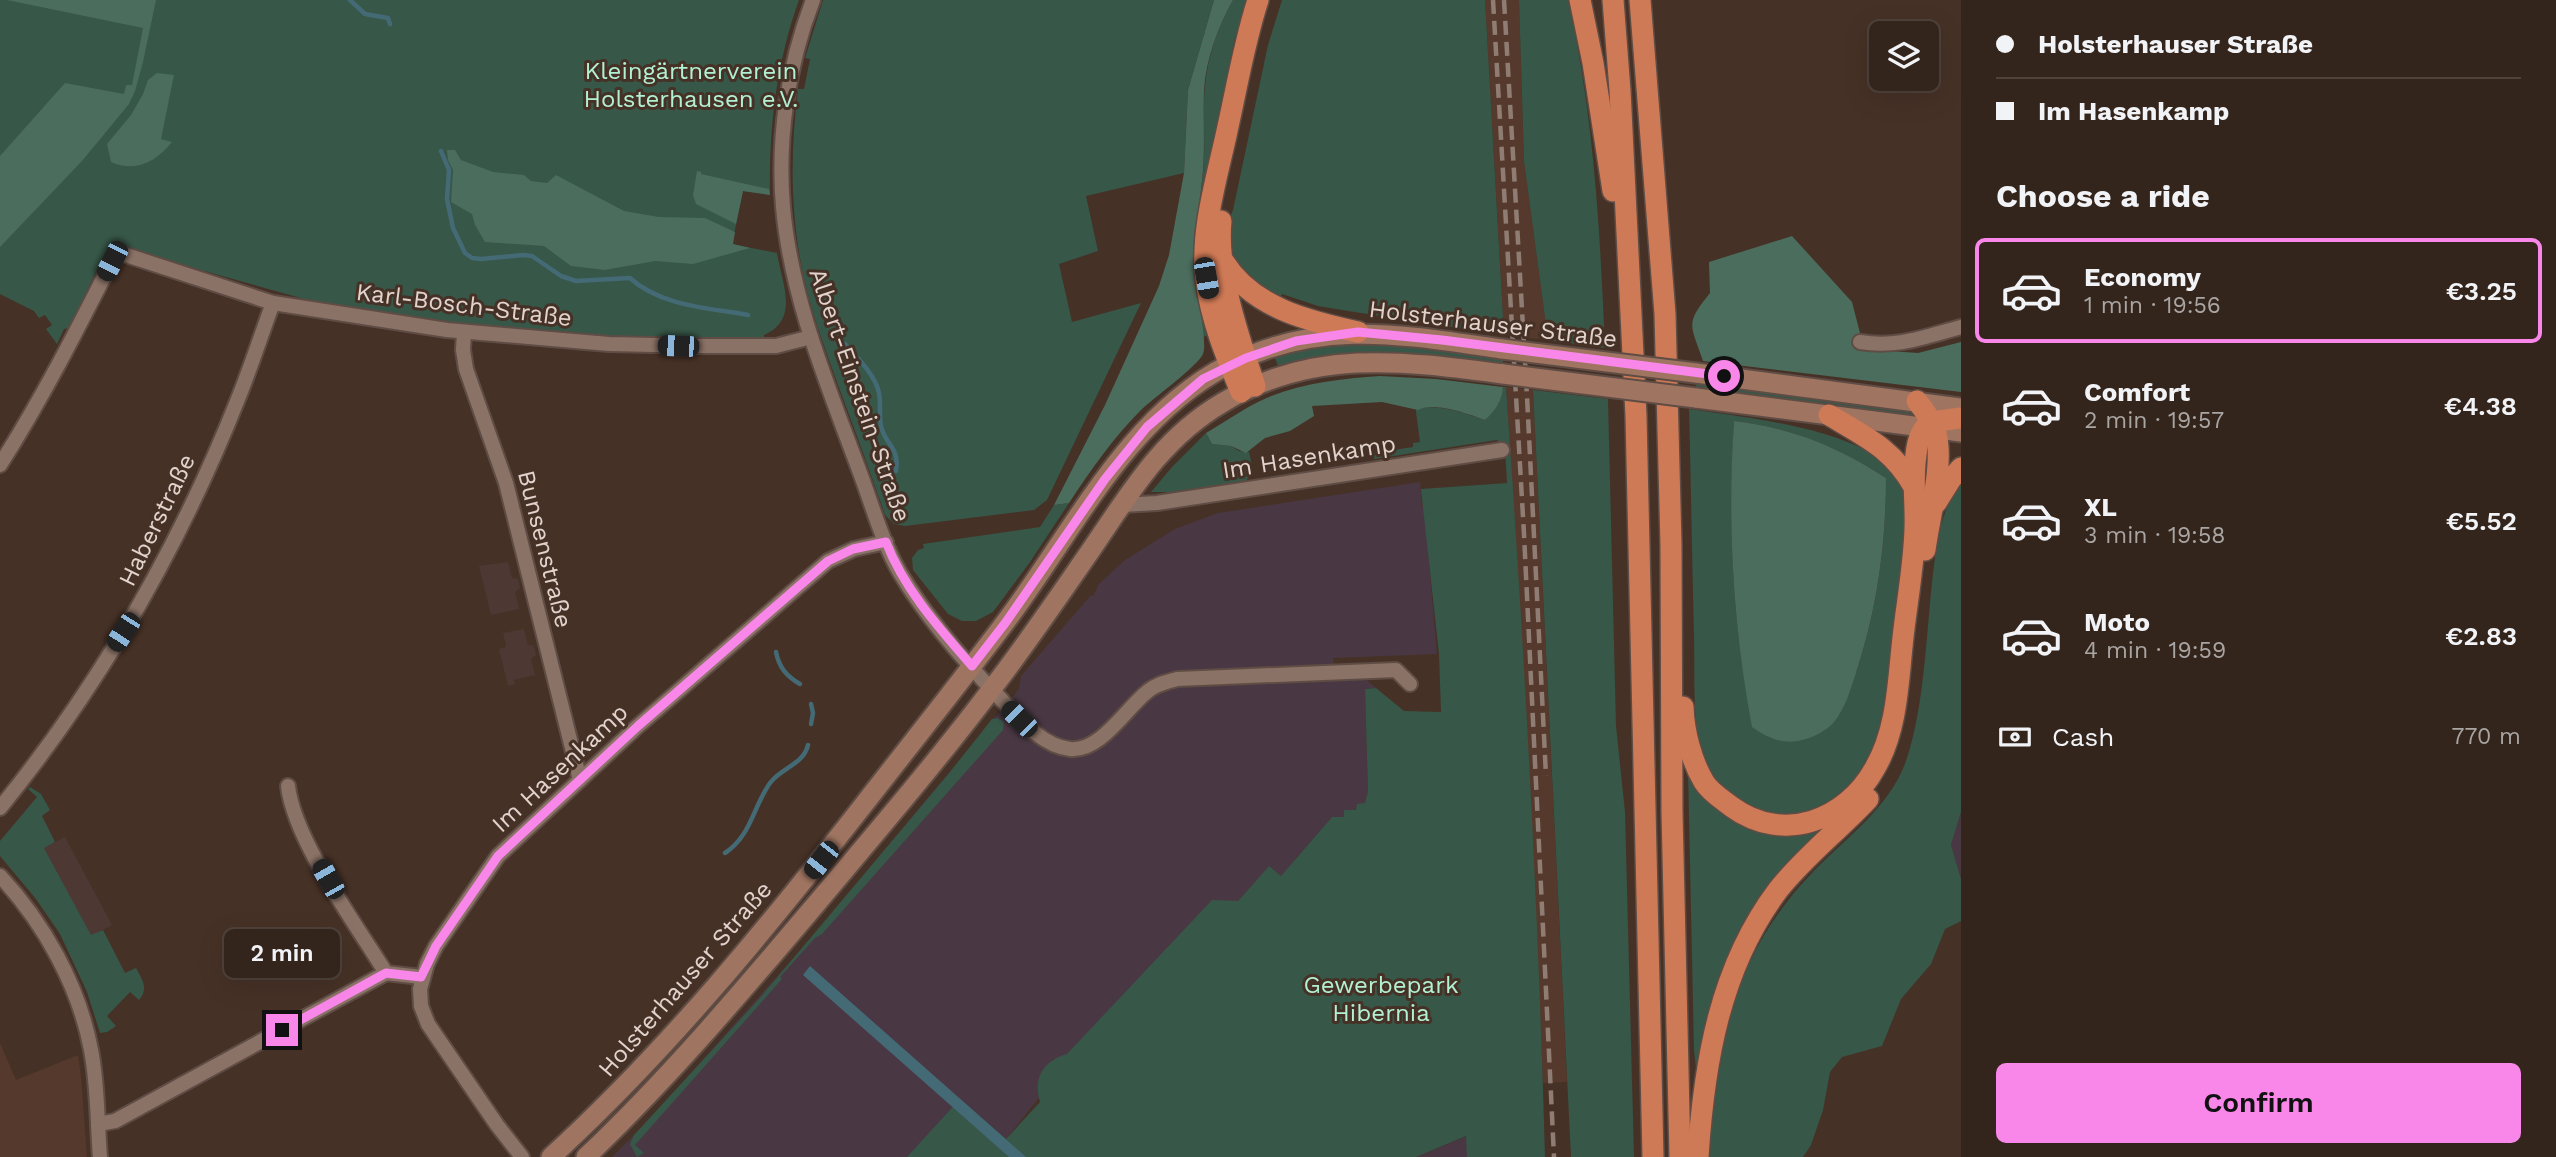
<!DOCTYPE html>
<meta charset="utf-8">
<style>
body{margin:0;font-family:"Work Sans",sans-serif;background:#3c2d25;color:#f1f3f6;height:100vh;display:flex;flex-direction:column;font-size:26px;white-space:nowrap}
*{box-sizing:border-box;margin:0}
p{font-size:23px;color:#a9a5a3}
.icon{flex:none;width:38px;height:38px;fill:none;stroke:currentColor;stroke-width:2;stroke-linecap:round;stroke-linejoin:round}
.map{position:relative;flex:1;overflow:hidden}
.drawer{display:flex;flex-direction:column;background:#34251c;width:595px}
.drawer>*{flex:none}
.banner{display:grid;align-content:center;height:154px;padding:0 35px;background:#34251c}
.buttons{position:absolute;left:1869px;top:21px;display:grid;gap:14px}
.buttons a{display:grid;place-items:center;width:70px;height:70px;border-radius:10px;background:#34251c;box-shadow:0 7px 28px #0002,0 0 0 2px #4e423b;font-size:35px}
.end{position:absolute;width:32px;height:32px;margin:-16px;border:9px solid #f987e9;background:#111;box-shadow:0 0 0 4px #111}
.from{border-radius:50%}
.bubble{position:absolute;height:49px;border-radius:10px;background:#34251c;box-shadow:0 7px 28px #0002,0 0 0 2px #4e423b;font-size:23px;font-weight:600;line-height:49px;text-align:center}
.car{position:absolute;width:21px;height:42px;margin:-21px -10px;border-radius:9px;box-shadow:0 0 5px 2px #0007;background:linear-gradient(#222 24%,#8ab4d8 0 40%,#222 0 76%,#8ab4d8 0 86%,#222 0)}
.banner b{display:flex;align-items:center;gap:24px;height:66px;font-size:26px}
.banner b+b{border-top:2px solid #4e423b}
.banner i{width:18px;height:18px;background:#f1f3f6}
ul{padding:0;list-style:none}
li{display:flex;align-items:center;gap:21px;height:105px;margin:0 14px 10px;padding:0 21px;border:4px solid transparent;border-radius:10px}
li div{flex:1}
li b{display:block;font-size:26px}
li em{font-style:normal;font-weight:600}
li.on{border-color:#f987e9}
li>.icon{width:63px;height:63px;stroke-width:1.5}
h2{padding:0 35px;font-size:32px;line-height:84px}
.pay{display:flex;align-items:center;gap:18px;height:77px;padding:0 35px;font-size:26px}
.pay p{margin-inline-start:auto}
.cta{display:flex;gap:14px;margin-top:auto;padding:14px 35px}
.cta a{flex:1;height:80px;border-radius:10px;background:#f987e9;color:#111;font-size:28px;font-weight:600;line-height:80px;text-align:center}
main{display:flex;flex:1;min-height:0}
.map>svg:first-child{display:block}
.commercial{fill:#493843}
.industrial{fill:#4d3834}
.built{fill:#55392c}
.green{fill:#375748;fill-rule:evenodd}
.forest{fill:#4b6d5d}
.water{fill:#446a75}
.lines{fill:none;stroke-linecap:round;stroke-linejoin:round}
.stream{stroke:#446a75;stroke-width:4.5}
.minor-casing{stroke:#5f4c44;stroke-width:18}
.secondary-casing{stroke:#5f4c44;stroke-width:23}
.motorway-casing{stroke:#5f4c44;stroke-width:24}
.minor{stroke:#8b7266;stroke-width:14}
.secondary{stroke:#9f7461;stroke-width:19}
.motorway{stroke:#cf7a56;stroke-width:21}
.rail{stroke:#8f7d74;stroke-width:4.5;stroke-dasharray:14 7;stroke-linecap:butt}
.secondary-bridge-casing{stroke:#5f4c44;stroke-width:23;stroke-linecap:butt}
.secondary-bridge{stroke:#9f7461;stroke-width:19}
.route{stroke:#f987e9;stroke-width:9}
.labels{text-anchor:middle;stroke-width:6;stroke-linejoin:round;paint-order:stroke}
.park-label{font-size:24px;fill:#b1f0d2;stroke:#463126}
.street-label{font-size:24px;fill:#e2d3cd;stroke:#463126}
</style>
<main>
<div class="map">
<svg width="1961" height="1157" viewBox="0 0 1961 1157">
<rect width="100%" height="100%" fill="#463126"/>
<g class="commercial">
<polygon points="1420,482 1422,506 1424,506 1437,654 1333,658 1336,679 1358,678 1368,681 1376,688 1365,689 1368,791 1365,803 1344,817 1332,817 1281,876 1269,866 1238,901 1038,1099 1006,1139 907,1157 612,1157 647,1122 804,946 1019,689 1021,676 1091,595 1093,596 1099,584 1125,560 1175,529 1218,513"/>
<polygon points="1961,812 1961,879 1951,845"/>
<polygon points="1467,1136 1467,1157 1416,1157"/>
</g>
<g class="industrial">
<polygon points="508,562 512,578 518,579 520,588 515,592 519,609 491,615 479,566"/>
<polygon points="524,629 528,645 534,646 536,655 531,659 535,675 514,680 515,684 508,686 499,649 506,647 503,633"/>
<polygon points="65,837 112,925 91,936 44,848"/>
</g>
<g class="built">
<polygon points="1485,0 1519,0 1524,161 1548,340 1504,335"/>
<polygon points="1506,387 1533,390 1567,1082 1543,1083 1527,730"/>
<polygon points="0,1043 16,1080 78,1055 81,1076 87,1157 0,1157"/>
</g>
<g class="green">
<path d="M0,0H799C776,64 769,128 770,195L743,191L732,244L777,253C782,284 800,319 764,335V340L635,338L465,325L400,316L304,299L115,246L105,253L69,328L64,329L57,344L46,329L52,325L45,315L39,318L34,311L0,294Z"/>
<path d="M823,0H1214L1188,90L1184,173L1086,196L1098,251L1059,264L1072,322L1141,303L1047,500L1034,510L905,526L894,524L885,515C870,471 854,428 838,385C823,343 807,301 800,258C790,201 791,146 798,89H804L810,59L805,58Z"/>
<path d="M1233,0H1247L1234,42L1207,172L1211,334L1203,337C1192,275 1196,233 1203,172C1206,143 1202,114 1205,86C1208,55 1218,27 1233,0Z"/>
<path d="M1282,0H1485L1504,335L1348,311L1318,306L1282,294L1279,301C1270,295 1258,290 1250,282C1230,264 1222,235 1233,210L1268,45Z"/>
<path d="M1519,0H1568C1594,115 1600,231 1605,348L1548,340L1524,161Z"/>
<path d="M1368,342L1503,356V366C1422,356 1359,345 1279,368L1274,356L1310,347Z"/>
<polygon points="1696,380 1911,411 1916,415 1913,418 1696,390"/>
<path d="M1503,387H1506C1524,643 1538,900 1545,1157H1467L1466,1136L1416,1157H907L960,1099L1006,1139L1040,1102C1033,1078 1043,1061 1067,1054L1212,900L1238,901L1269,866L1281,876L1332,817H1344V810H1356L1357,804L1365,803L1368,791L1365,689L1376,688L1404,711L1441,712L1439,654L1421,489L1507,483L1505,447L1497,440L1374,459V453L1413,447V443L1420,442L1416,412V409C1437,403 1464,413 1485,420L1498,404Z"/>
<polygon points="1533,390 1608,399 1616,726 1625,812 1634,1157 1571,1157"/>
<path d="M1689,409C1741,417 1858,428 1892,471C1896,476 1902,483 1904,489C1912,509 1898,587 1895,612C1888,677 1890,785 1815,810C1796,816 1781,816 1762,811C1735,804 1711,781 1702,754C1692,722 1695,670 1694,636C1692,560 1691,485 1689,409ZM1734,421C1790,427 1839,448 1886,478C1886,545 1877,609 1856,673C1851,689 1845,708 1834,721C1824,733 1812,738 1797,740C1779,742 1767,738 1753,727C1732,622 1728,529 1734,421Z"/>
<polygon points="1206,433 1212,444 1231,446 1239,451 1249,452 1254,474 1250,475 1246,481 1170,492 1151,492 1172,467"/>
<path d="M1961,481V812L1951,845L1961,879V921L1945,929L1931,964L1901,999L1882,1046L1842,1057L1830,1072L1823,1110L1811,1145L1803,1157H1709C1712,1050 1735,953 1811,874C1844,839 1889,809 1906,761C1924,709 1926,638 1932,583C1936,547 1940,511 1961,481Z"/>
<polygon points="1069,503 1030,562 993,612 976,621 962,621 948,614 913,570 912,558 918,550 924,548 923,544 1040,527 1054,505"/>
<polygon points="998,718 1004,722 1003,730 822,934 815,938 780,977 782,979 635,1145 644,1153 637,1157 630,1144 634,1135 760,998 950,772 992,719"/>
<polygon points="1688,770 1696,784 1806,833 1832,824 1771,891 1697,1078 1694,1050"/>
<path d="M30,787L41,794L50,810L42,816L55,842L44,848L91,935L103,930L125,973L136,968C142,979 149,989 139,1000L130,992L107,1016L116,1026L107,1032L100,1033L87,992L60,934L36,899L0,856V841L37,797L28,789Z"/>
</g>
<g class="forest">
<polygon points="7,0 156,0 143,62 135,91 129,104 82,161 0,247 0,156 65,83 124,94 126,85 132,85 143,28"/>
<path d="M1214,0H1233C1218,27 1206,59 1204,90C1203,117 1205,144 1203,170C1200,205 1193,240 1195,276C1196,292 1208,342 1203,354C1199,365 1152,399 1140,411C1113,438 1090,471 1069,503L1054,505L1105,405L1159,286L1169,255L1184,173L1188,90Z"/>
<path d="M157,73L174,75L161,139L172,142C156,162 135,173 111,162L107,144L131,115L143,94L148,80Z"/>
<polygon points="447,150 455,150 461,160 493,172 524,175 531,181 547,183 556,175 624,211 659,217 705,218 735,232 733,244 750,248 693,264 655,261 605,270 571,266 544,246 485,242 475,225 472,214 451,202 453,170 448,160"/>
<polygon points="697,171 701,172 701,174 769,189 770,195 743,191 736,224 696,204 693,195"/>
<path d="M1792,236L1852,302L1861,337L1876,350L1918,353L1961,342V392L1703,361C1691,324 1684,325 1710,293L1709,262Z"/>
<path d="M1380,376L1436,379L1503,387C1502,401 1495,411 1485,420C1469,414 1433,401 1418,410L1382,402L1312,406L1314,416L1290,431L1265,438L1246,453L1231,446L1212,444L1206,433C1223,423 1240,411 1258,402C1296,383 1339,379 1380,376Z"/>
<path d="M1734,421C1790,427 1839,447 1886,478C1886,545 1877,609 1856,673C1851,689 1845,709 1834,722C1826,731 1815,737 1802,740C1784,745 1767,738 1752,727C1733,625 1727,525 1734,421Z"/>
</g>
<polygon class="water" points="810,966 1026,1157 1009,1157 803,975"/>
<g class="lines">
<g class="stream">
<polyline points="350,0 365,14 388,18 390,24"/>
<path d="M441,151L449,170L447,199L453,228L465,253L472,258L481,259L523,255L532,256L561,276L576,281L630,278C660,306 710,308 748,315"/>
<path d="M845,344C857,357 876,376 879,393C881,404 879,416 881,426C885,445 900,447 896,471"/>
<path d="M776,652C779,667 786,676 800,684"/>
<polyline points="811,704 813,713 811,724"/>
<path d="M725,853C751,836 753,807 770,783C781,768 804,764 808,745"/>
</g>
<g class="minor-casing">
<g id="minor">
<path d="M813,0C788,65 777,138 783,207C791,298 828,386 859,470C872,504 882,542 900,573C925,615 965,662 999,697C1018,717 1041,746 1070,749C1101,752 1126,708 1148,691C1156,684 1167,682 1177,679L1396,670L1410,684"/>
<polyline points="464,332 463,350 466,369 506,483 580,780"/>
<path d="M1860,342C1898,348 1924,337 1961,327"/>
<path d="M0,465C42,399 77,330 112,261L120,253L273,303L447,330L609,344L701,346H776L811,337"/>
<polyline points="1122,505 1157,503 1502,450"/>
<path d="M288,786C294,840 357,926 386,973"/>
<path d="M0,808C100,685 180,545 238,399C251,367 261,335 273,303"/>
<path d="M0,876C44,923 79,986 91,1050C98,1085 97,1121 100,1157"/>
<polyline points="98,1124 115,1121 386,973 421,977"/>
<polyline points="522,1157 497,1125 428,1024 421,1006 420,989 427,964 436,946 498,856 638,726 828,561 854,549 886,542"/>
</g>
</g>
<g class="secondary-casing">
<g id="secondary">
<polyline points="1696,373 1961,408"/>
<polyline points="1696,398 1961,432"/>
<path d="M551,1157C668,1050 768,927 865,803C911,744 958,685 1004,624C1071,536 1126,417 1228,365C1323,318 1403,335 1502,349"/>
<path d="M586,1157C667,1080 739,995 811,910C873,836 936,763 994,686C1028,642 1059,596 1091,550C1130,493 1161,439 1222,403C1312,348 1404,361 1503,374"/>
</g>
</g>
<g class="motorway-casing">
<g id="motorway">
<polyline points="1580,0 1593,63 1613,191"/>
<polyline points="1613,0 1620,90 1636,416 1653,1157"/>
<polyline points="1640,0 1665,314 1671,545 1672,812 1680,1157"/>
<path d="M1221,221C1216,272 1239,338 1255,386"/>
<path d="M1224,262C1253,308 1308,321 1358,332"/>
<path d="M1241,392C1226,356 1211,320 1206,280C1200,231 1217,178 1227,131C1237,87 1244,43 1258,0"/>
<path d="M1917,401C1925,411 1933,422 1936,434C1944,464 1929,519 1925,550"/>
<path d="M1829,415C1866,437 1893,449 1914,487"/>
<polyline points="1936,503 1951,479 1961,468"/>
<path d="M1683,707C1684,732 1691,760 1704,782C1710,792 1723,800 1732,807C1783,844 1846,821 1875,768C1899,727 1898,675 1904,629C1908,596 1914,562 1915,529C1916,504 1912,479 1916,455C1917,443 1921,429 1931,422L1961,418"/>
<path d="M1698,1157C1704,1063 1720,967 1778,890C1804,857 1839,830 1868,799"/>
</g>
</g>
<use href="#minor" class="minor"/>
<use href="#secondary" class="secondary"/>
<use href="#motorway" class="motorway"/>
<g class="rail">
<polyline points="1493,0 1524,534 1554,1157"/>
<polyline points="1504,0 1527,396 1546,776"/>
</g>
<g class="secondary-bridge-casing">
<g id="secondary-bridge">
<polyline points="1502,349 1696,373"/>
<polyline points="1503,374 1696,398"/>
</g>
</g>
<use href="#secondary-bridge" class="secondary-bridge"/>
</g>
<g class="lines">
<path class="route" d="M282,1030L386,973L421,977L436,946L498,856L638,726L828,561L853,549L886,542C904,589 939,628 972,666L1006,622L1105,479L1147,427L1203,379L1246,358L1296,341L1358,332L1442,340L1724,376"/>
</g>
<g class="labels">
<g class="park-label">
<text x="691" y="79">Kleingärtnerverein<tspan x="691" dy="28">Holsterhausen e.V.</tspan></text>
<text x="1381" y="993">Gewerbepark<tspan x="1381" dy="28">Hibernia</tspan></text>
</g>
<g class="street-label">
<text transform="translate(464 305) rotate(7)" y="8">Karl-Bosch-Straße</text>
<text transform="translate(1493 324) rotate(7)" y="8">Holsterhauser Straße</text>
<text transform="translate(860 395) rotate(71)" y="8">Albert-Einstein-Straße</text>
<text transform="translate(1309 457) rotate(-9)" y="8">Im Hasenkamp</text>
<text transform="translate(157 520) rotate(-64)" y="8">Haberstraße</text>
<text transform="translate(545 549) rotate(76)" y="8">Bunsenstraße</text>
<text transform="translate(560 768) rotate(-43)" y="8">Im Hasenkamp</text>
<text transform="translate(685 979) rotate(-49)" y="8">Holsterhauser Straße</text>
</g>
</g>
</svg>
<div class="buttons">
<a><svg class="icon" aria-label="layers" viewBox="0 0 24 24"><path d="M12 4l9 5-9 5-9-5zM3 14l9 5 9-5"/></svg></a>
</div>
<i class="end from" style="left:1724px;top:376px"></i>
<i class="end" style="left:282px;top:1030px"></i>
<div class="bubble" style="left:224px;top:929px;width:116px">2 min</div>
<i class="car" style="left:112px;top:261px;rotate:207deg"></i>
<i class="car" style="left:1206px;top:278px;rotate:170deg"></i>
<i class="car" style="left:678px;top:346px;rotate:272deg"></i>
<i class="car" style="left:123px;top:632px;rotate:213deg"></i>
<i class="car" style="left:1019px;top:719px;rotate:315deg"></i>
<i class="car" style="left:821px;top:860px;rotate:218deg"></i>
<i class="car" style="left:328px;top:879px;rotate:330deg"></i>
</div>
<section class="drawer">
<div class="banner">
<b><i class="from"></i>Holsterhauser Straße</b>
<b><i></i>Im Hasenkamp</b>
</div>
<h2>Choose a ride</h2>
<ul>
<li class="on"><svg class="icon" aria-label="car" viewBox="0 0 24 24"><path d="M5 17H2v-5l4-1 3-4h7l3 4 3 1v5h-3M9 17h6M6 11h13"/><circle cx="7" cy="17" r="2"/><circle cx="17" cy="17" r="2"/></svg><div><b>Economy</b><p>1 min · 19:56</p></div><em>€3.25</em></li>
<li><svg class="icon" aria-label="car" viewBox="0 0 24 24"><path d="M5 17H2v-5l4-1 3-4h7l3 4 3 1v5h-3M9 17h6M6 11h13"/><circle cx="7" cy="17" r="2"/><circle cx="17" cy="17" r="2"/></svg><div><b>Comfort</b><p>2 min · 19:57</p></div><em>€4.38</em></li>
<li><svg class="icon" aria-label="car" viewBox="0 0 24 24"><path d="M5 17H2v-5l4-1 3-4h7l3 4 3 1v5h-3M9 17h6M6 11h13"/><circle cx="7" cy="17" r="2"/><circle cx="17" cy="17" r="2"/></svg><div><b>XL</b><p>3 min · 19:58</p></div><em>€5.52</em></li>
<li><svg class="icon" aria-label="car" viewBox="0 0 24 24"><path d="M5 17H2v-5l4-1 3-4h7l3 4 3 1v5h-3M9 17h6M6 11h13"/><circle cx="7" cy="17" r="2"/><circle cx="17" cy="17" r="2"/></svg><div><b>Moto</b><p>4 min · 19:59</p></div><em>€2.83</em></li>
</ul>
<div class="pay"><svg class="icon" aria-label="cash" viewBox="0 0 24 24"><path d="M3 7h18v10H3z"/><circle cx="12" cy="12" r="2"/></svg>Cash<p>770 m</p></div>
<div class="cta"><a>Confirm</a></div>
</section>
</main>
